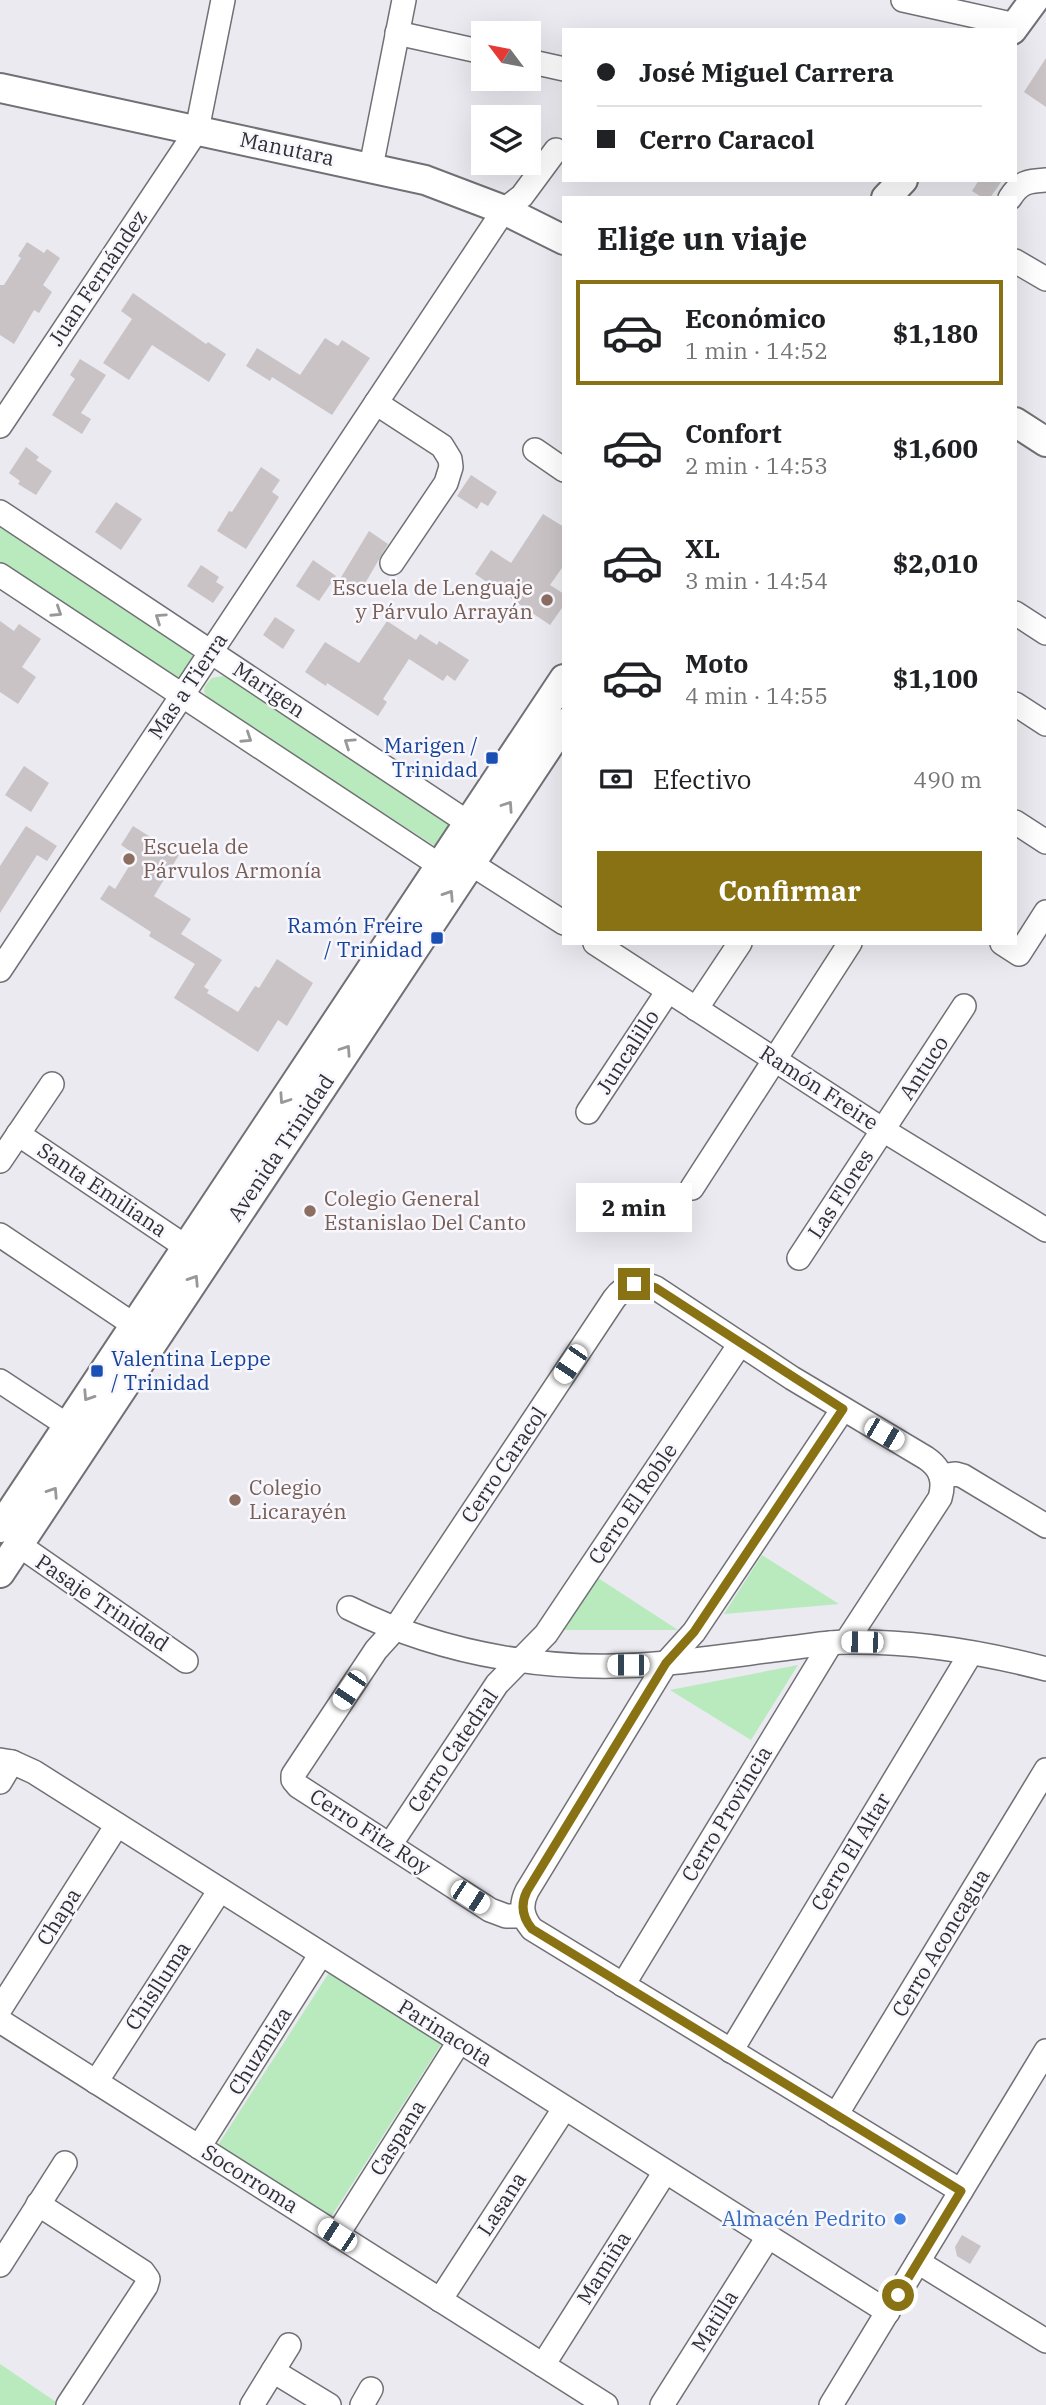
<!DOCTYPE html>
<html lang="es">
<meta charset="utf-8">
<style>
body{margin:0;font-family:"IBM Plex Serif",serif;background:#f6f6f6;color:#202124;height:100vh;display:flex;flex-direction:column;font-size:26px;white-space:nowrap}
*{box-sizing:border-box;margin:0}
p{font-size:23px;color:#757577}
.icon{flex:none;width:38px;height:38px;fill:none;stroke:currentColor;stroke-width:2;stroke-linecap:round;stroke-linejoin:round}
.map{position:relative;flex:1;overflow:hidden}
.drawer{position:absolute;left:562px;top:196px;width:455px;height:749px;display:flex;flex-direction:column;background:#fff;border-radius:0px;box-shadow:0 7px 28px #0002}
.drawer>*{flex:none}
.guide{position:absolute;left:562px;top:28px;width:455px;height:154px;border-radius:0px;box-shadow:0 7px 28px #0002;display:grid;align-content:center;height:154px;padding:0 35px;background:#fff}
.needle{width:46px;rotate:302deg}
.fabs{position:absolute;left:471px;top:21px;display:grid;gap:14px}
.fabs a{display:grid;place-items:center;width:70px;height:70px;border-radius:0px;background:#fff;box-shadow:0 7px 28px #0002;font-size:35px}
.end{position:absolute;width:32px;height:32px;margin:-16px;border:9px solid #897214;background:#fff;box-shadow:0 0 0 4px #fff}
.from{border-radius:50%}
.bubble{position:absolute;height:49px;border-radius:0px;background:#fff;box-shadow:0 7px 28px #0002;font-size:23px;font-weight:800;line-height:49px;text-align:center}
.car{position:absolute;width:21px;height:42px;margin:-21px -10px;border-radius:9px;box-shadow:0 0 5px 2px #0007;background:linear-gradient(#fff 24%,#345 0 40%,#fff 0 76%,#345 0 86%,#fff 0)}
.guide b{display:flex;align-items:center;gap:24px;height:66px;font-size:26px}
.guide b+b{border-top:2px solid #e0e0e0}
.guide i{width:18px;height:18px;background:#202124}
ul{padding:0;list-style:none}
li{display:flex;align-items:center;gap:21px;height:105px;margin:0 14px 10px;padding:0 21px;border:4px solid transparent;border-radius:0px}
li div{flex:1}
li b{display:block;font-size:26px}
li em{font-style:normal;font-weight:800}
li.active{border-color:#897214}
li>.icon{width:63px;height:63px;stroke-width:1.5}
h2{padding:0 35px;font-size:32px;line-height:84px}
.pay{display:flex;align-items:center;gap:18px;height:77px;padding:0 35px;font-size:26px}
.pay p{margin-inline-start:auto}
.button{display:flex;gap:14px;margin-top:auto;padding:14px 35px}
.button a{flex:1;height:80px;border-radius:0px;background:#897214;color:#fff;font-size:28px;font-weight:800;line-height:80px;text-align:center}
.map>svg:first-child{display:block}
.green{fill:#b8eabe}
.building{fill:#c9c3c6}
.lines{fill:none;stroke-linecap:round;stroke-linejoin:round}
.minor-tunnel{stroke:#c5c5ca;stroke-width:23;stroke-dasharray:23 11;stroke-linecap:butt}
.minor-casing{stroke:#707075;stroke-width:26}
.major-casing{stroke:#707075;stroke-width:32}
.minor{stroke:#fff;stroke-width:23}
.major{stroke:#fff;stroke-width:28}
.oneway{stroke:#98989a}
.route{stroke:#897214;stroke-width:9}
.education-dot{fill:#8d6e63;stroke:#f7f7fd;stroke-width:2.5}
.transit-dot{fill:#1a4fb4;stroke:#f7f7fd;stroke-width:2.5}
.shop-dot{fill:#3f7fe0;stroke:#f7f7fd;stroke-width:2.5}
.labels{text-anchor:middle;stroke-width:5;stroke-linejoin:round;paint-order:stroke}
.street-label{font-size:21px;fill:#313134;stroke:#f7f7fd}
.education-label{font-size:21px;fill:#785e54;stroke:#f7f7fd;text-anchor:start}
.transit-label{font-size:21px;fill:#164399;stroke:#f7f7fd;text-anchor:end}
.shop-label{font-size:21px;fill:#366cbe;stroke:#f7f7fd;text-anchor:end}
</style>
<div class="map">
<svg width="1046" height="2405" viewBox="0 0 1046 2405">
<rect width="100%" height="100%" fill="#eaeaf0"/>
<g class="green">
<polygon points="0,527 185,648 194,658 182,680 164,674 0,564"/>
<polygon points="223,676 228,678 454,825 438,848 211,702 204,692 205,686 212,678"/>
<polygon points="762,1555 839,1604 724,1614"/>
<polygon points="595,1576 678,1630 558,1630"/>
<polygon points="798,1665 751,1740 670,1690"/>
<polygon points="332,1968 444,2040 331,2217 218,2145"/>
<polygon points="0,2364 56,2402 54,2405 0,2405"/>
</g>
<g class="building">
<polygon points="1046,58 1046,107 1024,92"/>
<polygon points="979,180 1002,180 990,198 983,198 972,191"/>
<polygon points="27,242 44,253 47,249 60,258 43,285 52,292 39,313 34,310 14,344 0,335 0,285 4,285 21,258 18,256"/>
<polygon points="133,293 206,344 208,342 226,354 209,382 152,345 129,380 103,363 132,319 121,311"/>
<polygon points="325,338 338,346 342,340 370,358 332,415 272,377 270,381 246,366 257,348 300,375"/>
<polygon points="80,359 106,375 81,413 91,419 82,434 52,415 75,379 70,375"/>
<polygon points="26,447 39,457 36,460 52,471 36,495 18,484 20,481 9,473"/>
<polygon points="261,467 280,480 272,492 279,497 246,549 217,531 229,511 232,512"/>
<polygon points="471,475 497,492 488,506 481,502 477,509 457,496"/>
<polygon points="116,502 142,519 121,550 95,532"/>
<polygon points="543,514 564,527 564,565 550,585 564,594 564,605 550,625 475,574 491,550 511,563"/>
<polygon points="369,531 388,544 360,592 340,579"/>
<polygon points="313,560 336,576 319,601 296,586"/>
<polygon points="201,565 219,577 216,582 224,587 213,603 187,586"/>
<polygon points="275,617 295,630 283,649 263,635"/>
<polygon points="0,621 14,631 19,624 41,639 22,667 36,677 18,704 0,692"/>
<polygon points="387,621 416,640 420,634 437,645 439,641 469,660 455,681 447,675 443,681 409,659 383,699 387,702 378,716 327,683 326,686 305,672 325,642 359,663"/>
<polygon points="24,766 49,783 31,812 5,795"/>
<polygon points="26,826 57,846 47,861 37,855 0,913 0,866"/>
<polygon points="133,826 179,855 154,896 191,919 181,934 222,960 204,987 209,990 207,993 238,1012 255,986 259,988 277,959 313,983 287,1026 278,1020 258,1052 174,998 195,964 149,936 151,932 100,899 109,885 115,889 136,855 121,845"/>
<polygon points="962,2235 981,2246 970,2264 957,2256 955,2247"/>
</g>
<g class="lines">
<polyline class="minor-tunnel" points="998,180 1001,182"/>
<g class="minor-casing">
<g id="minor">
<polyline points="903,0 1016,25"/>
<polyline points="397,33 483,52"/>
<polyline points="528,61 564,69"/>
<polyline points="371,167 404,0"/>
<path d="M1010,198C1020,182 1028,181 1046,180"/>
<polyline points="1015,261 1046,279"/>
<polyline points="376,403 442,446 450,459 451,467 446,483 392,563"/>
<polyline points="0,426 197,130 223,0"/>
<polyline points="535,450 564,470"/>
<polyline points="0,512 467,822 469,839"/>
<polyline points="0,575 439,865 470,863 564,923"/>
<polyline points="1015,613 1046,633"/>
<polyline points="1015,704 1046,724"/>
<polyline points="1015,822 1046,842"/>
<polyline points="595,943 883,1130 1046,1230"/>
<polyline points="1002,943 1019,954 1046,912"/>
<polyline points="0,970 504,210 522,196 556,150"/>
<polyline points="696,1009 740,943"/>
<polyline points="588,1112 668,991"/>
<polyline points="18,1134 186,1247"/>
<polyline points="0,1161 52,1084"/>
<polyline points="692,1188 850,943"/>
<polyline points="0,1235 134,1325"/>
<polyline points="799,1258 964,1006"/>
<polyline points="0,1381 82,1435"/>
<path d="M843,1409L694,1632L666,1663L527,1891C520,1905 522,1917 532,1929L961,2191"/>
<polyline points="941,1476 956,1474 963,1476 1046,1526"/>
<polyline points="19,1545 186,1661"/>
<path d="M349,1608C447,1657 560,1674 668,1663C709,1659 749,1653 789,1648C808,1646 828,1642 847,1642C914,1641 982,1652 1046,1669"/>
<polyline points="0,1760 12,1762 34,1772 888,2312"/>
<polyline points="0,1782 12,1762"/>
<polyline points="390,1845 497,1684 546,1634 740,1344"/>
<path d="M523,1916H506L490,1910L298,1786L293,1780V1775L376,1650L395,1629L410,1606L614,1299C625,1284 639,1280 656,1288L792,1378L926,1458C941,1468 945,1481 940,1498L846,1642"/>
<polyline points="623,1985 831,1643"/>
<polyline points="0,2009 117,1825"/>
<polyline points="0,2021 606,2405"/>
<polyline points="731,2051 971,1653"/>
<polyline points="96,2082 220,1890"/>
<polyline points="836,2115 1046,1770"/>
<polyline points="199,2147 321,1954"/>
<polyline points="38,2204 143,2272 148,2279 146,2286 68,2405"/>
<polyline points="337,2235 459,2042"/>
<polyline points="918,2262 1046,2341"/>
<polyline points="0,2265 65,2163"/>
<polyline points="440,2300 564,2109"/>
<polyline points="543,2365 665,2172"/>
<polyline points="273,2371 329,2405"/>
<polyline points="252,2405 289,2345"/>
<polyline points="362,2405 371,2389"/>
<polyline points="662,2405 768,2237"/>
<polyline points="831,2405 1046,2051"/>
</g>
</g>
<g class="major-casing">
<g id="major">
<polyline points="1012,30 1034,0"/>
<polyline points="0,88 425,180 504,210 564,240"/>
<polyline points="886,198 903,180"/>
<polyline points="1015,422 1046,442"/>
<polyline points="0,1528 564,679"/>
<polyline points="0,1573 564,723"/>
</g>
</g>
<use href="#minor" class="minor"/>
<use href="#major" class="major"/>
</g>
<defs><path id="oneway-chevron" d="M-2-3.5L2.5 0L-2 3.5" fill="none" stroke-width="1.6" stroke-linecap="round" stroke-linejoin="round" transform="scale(1.75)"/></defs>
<g class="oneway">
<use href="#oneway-chevron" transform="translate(57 612) rotate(33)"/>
<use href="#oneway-chevron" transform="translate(160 618) rotate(-146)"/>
<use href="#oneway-chevron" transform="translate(247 738) rotate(33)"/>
<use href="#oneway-chevron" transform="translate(349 743) rotate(-146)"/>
<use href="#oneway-chevron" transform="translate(508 806) rotate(-56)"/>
<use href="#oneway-chevron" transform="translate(449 895) rotate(-57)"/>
<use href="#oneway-chevron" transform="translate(346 1050) rotate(-56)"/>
<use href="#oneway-chevron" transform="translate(284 1099) rotate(124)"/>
<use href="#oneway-chevron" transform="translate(194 1280) rotate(-57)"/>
<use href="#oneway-chevron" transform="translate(88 1396) rotate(123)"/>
<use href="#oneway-chevron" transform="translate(53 1492) rotate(-57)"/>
</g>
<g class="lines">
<path class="route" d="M634,1284L642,1283L656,1288L843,1409L694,1632L666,1663L527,1891C520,1905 522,1917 532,1929L961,2191L898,2295"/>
</g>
<g class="education-dot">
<circle cx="547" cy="600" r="7"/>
<circle cx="129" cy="859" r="7"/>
<circle cx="310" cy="1211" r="7"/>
<circle cx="235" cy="1500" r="7"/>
</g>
<g class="transit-dot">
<rect x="485" y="751" width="14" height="14" rx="3.5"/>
<rect x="430" y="931" width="14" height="14" rx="3.5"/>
<rect x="90" y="1364" width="14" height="14" rx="3.5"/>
</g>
<circle class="shop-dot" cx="900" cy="2219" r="7"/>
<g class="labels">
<g class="street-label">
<text transform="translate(287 149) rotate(12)" y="7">Manutara</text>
<text transform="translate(98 278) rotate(-56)" y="7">Juan Fernández</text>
<text transform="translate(188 686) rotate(-56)" y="7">Mas a Tierra</text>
<text transform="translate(269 690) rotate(34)" y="7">Marigen</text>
<text transform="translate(628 1052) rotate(-57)" y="7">Juncalillo</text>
<text transform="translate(924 1068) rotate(-57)" y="7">Antuco</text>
<text transform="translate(819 1088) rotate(33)" y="7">Ramón Freire</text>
<text transform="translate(281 1148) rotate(-56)" y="7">Avenida Trinidad</text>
<text transform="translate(102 1190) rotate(34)" y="7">Santa Emiliana</text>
<text transform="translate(841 1194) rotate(-57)" y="7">Las Flores</text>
<text transform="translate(504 1465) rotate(-56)" y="7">Cerro Caracol</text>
<text transform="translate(633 1504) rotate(-56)" y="7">Cerro El Roble</text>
<text transform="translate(102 1603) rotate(34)" y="7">Pasaje Trinidad</text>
<text transform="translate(453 1751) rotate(-56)" y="7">Cerro Catedral</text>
<text transform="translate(727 1814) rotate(-59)" y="7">Cerro Provincia</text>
<text transform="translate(370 1832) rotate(33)" y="7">Cerro Fitz Roy</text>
<text transform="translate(851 1852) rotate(-59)" y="7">Cerro El Altar</text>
<text transform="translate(59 1917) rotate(-58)" y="7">Chapa</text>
<text transform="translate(941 1943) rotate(-59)" y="7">Cerro Aconcagua</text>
<text transform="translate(158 1986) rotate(-57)" y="7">Chislluma</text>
<text transform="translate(445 2033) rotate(32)" y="7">Parinacota</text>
<text transform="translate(260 2051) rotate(-58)" y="7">Chuzmiza</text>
<text transform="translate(398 2138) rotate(-58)" y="7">Caspana</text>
<text transform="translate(250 2179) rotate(32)" y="7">Socorroma</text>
<text transform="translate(502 2204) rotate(-57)" y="7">Lasana</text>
<text transform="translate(604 2268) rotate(-58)" y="7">Mamiña</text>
<text transform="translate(715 2321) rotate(-58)" y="7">Matilla</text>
</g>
<g class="education-label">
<text x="533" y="595" text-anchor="end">Escuela de Lenguaje<tspan x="533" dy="24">y Párvulo Arrayán</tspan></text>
<text x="143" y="854">Escuela de<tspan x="143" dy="24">Párvulos Armonía</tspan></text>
<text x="324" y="1206">Colegio General<tspan x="324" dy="24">Estanislao Del Canto</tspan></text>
<text x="249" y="1495">Colegio<tspan x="249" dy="24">Licarayén</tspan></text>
</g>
<g class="transit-label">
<text x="478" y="753">Marigen /<tspan x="478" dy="24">Trinidad</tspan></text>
<text x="423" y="933">Ramón Freire<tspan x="423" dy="24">/ Trinidad</tspan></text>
<text x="111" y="1366" text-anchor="start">Valentina Leppe<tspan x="111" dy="24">/ Trinidad</tspan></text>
</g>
<g class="shop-label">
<text x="886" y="2226">Almacén Pedrito</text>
</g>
</g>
</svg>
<div class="fabs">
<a><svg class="needle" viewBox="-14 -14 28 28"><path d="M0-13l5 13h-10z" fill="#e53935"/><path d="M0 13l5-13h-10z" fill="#757577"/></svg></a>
<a><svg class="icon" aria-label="layers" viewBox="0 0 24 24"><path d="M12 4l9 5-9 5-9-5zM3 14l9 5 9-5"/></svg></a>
</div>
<i class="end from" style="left:898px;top:2295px"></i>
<i class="end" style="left:634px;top:1284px"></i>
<div class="bubble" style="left:576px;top:1183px;width:116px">2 min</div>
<i class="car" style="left:570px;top:1364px;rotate:214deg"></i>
<i class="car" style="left:884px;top:1434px;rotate:120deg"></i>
<i class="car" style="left:862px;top:1642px;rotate:271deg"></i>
<i class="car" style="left:628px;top:1665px;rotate:270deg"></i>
<i class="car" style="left:349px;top:1690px;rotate:214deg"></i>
<i class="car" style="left:470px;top:1897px;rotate:123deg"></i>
<i class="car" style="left:337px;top:2235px;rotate:303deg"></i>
<div class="guide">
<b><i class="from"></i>José Miguel Carrera</b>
<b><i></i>Cerro Caracol</b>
</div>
<section class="drawer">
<h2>Elige un viaje</h2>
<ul>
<li class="active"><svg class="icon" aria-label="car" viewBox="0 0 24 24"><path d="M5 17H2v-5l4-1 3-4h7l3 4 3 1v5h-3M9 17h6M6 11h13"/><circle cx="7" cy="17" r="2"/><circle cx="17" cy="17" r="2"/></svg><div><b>Económico</b><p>1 min · 14:52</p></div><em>$1,180</em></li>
<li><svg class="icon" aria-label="car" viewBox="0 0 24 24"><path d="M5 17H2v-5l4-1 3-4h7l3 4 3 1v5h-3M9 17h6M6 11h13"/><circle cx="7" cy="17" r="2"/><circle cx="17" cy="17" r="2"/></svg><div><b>Confort</b><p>2 min · 14:53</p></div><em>$1,600</em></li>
<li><svg class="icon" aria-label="car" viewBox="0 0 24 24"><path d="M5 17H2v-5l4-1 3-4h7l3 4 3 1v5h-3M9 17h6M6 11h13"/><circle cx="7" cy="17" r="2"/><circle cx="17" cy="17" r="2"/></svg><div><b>XL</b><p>3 min · 14:54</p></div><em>$2,010</em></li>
<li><svg class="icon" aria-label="car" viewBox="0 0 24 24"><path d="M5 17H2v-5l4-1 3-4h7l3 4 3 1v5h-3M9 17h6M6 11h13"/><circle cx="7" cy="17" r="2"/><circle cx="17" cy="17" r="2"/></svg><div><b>Moto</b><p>4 min · 14:55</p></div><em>$1,100</em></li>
</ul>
<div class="pay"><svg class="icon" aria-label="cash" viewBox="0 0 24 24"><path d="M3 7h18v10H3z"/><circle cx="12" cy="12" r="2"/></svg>Efectivo<p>490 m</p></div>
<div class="button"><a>Confirmar</a></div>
</section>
</div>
